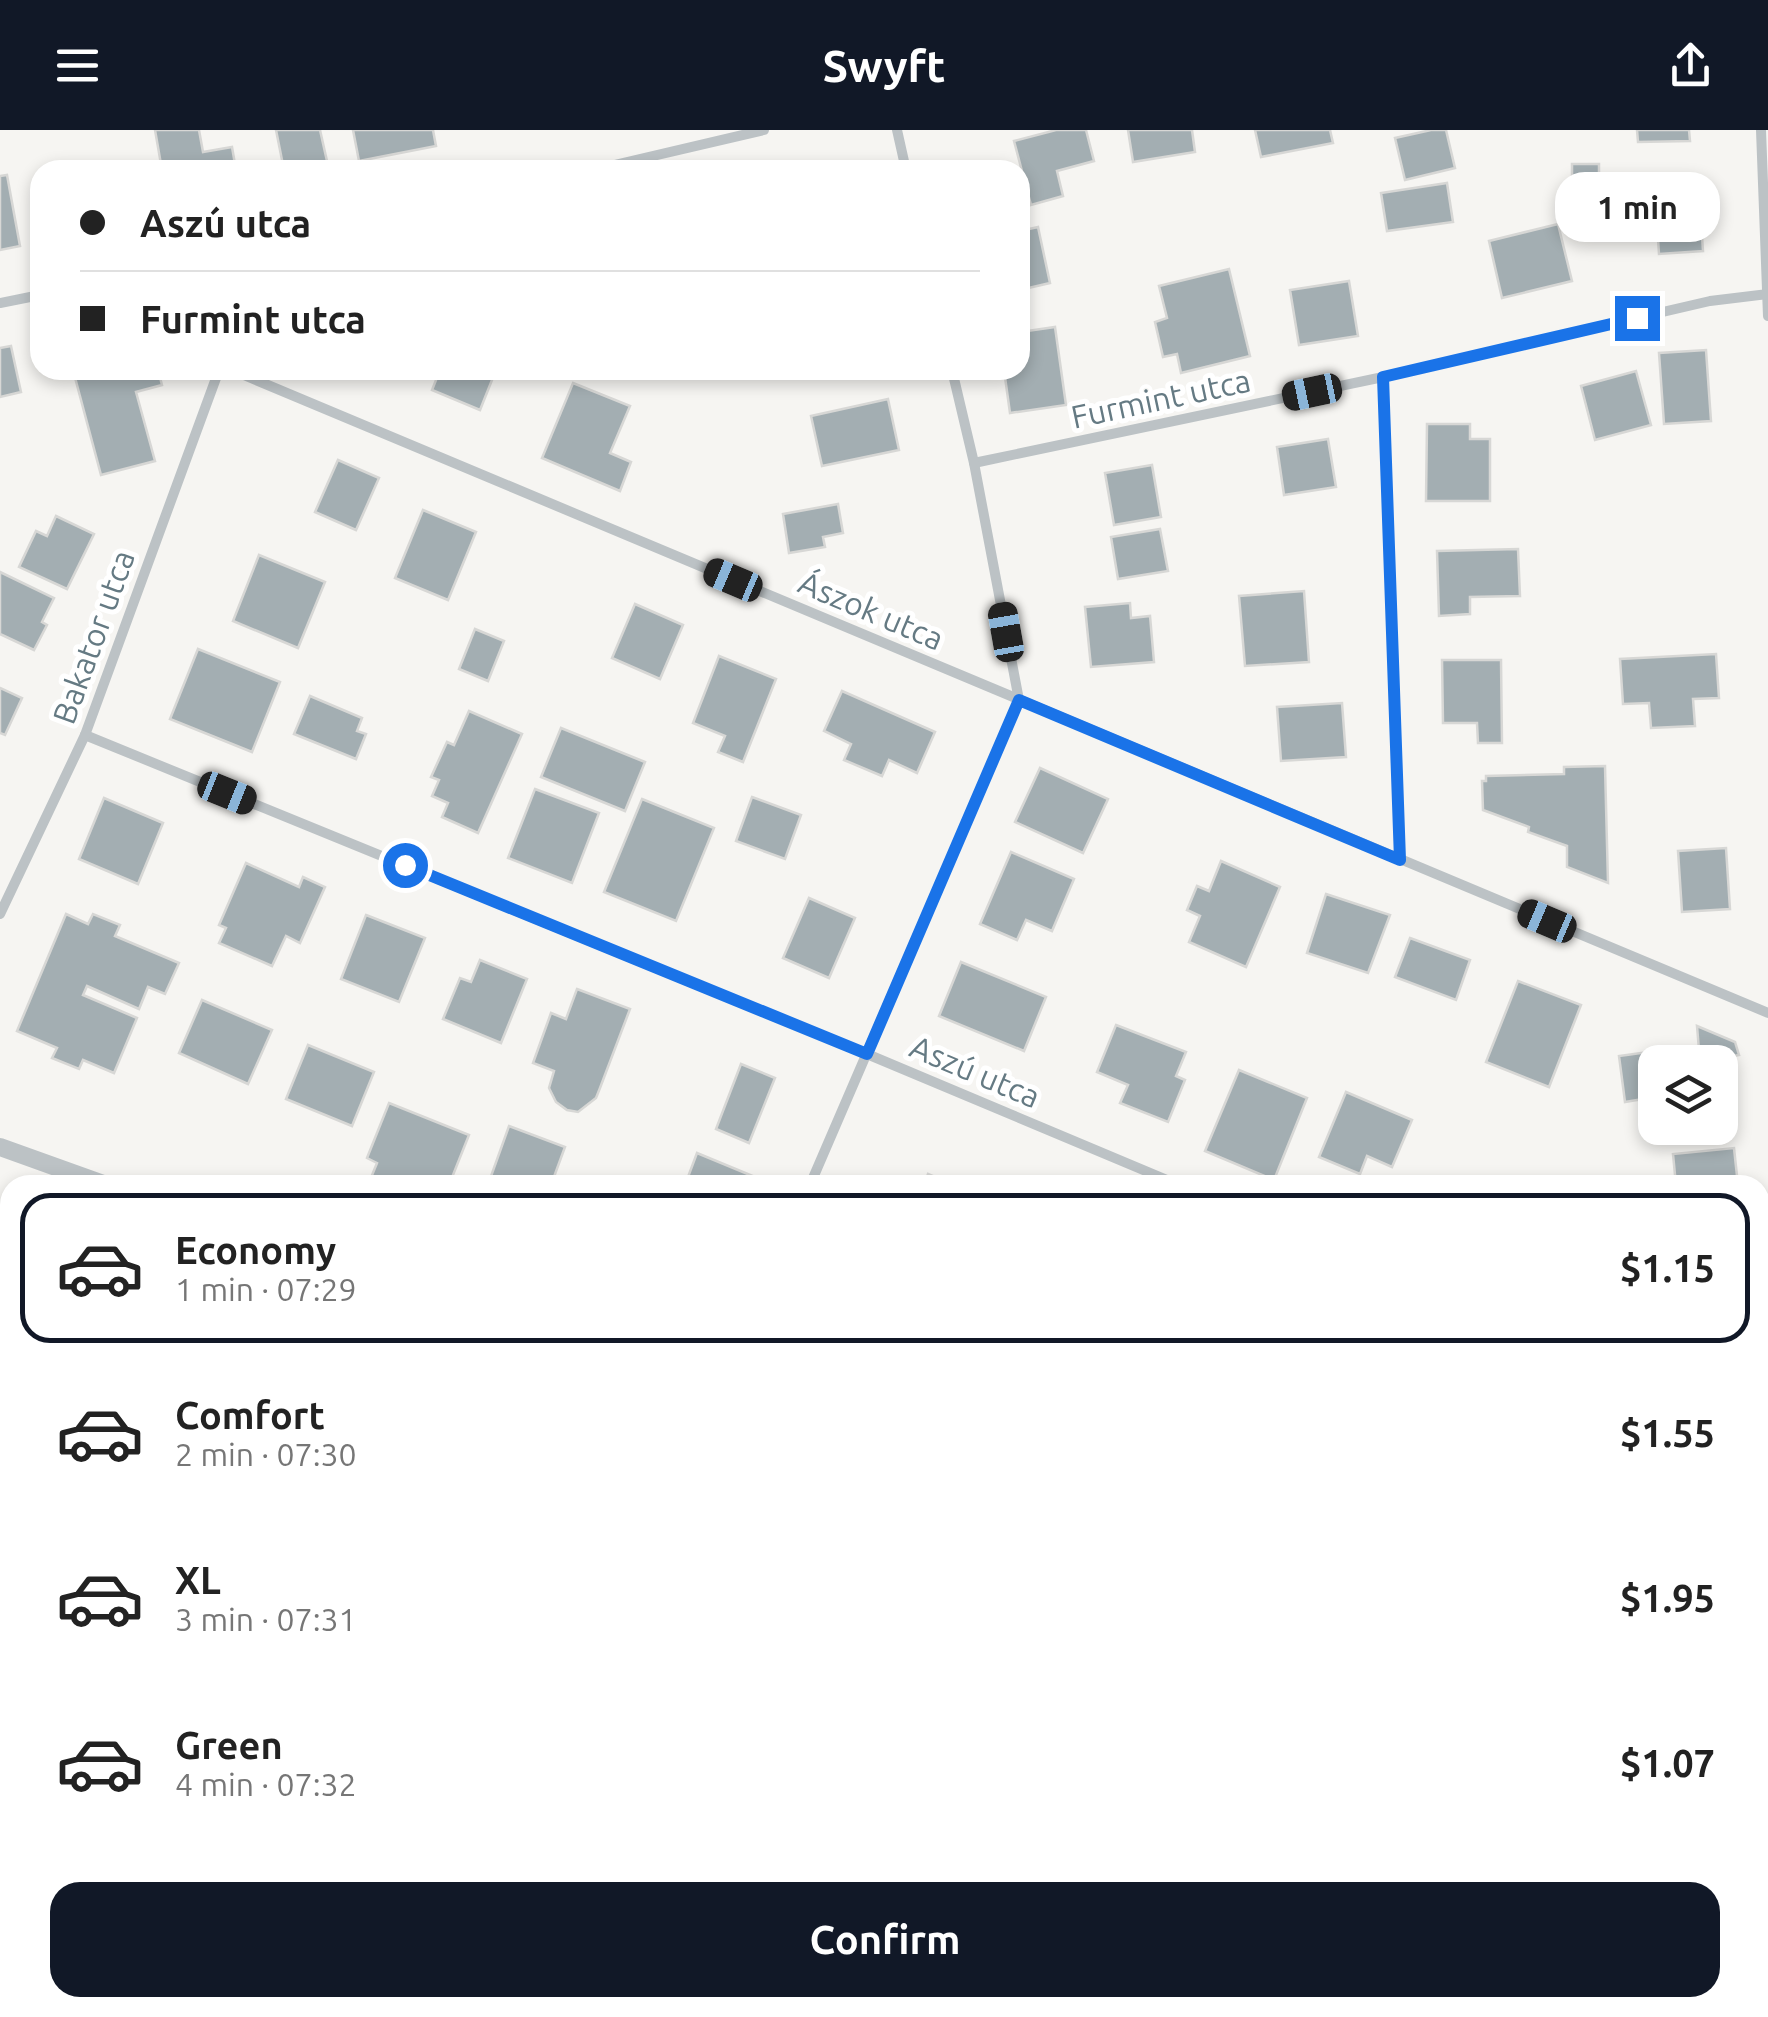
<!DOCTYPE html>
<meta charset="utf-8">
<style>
body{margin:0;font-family:Ubuntu,sans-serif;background:#f6f6f6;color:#222;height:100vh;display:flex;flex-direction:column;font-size:38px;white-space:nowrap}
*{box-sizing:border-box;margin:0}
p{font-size:32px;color:#767676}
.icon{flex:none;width:55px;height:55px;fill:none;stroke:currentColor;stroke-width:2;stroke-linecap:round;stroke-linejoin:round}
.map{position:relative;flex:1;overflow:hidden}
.drawer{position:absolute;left:0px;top:1045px;width:1770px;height:842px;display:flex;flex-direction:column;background:#fff;border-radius:30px 30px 0 0;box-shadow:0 5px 15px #0003}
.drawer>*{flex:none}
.guide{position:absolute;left:30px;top:30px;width:1000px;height:220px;border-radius:30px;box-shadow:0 5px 15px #0003;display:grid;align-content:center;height:220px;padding:0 50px;background:#fff}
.buttons{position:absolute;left:1638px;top:915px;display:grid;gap:20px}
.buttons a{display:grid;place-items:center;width:100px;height:100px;border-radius:20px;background:#fff;box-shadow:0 5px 15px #0003;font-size:50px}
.end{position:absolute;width:45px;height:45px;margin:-22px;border:12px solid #1a73e8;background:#fff;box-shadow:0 0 0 5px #fff}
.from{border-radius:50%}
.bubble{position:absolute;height:70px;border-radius:30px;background:#fff;box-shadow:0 5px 15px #0003;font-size:32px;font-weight:700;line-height:70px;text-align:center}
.car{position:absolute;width:30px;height:60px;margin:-30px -15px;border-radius:12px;box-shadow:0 0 8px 2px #0007;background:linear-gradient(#222 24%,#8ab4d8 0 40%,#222 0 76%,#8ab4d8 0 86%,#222 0)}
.guide b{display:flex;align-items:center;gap:35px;height:95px;font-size:38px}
.guide b+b{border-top:2px solid #e0e0e0}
.guide i{width:25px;height:25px;background:#222}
ul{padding:18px 0 0;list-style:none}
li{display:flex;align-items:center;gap:30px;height:150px;margin:0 20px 15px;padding:0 30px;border:5px solid transparent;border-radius:30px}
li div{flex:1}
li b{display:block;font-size:38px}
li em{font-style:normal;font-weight:700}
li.on{border-color:#111827}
li>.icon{width:90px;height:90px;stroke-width:1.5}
.cta{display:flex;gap:20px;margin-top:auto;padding:20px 50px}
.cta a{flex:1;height:115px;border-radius:30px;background:#111827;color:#fff;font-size:40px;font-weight:700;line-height:115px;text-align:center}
header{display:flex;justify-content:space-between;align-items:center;height:130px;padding:0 50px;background:#111827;color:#fff;font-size:45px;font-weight:700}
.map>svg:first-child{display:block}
.green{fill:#d6dbd2}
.building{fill:#a3aeb2;stroke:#d7d7d5;stroke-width:2.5}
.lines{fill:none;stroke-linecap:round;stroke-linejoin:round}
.path{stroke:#b9bcbe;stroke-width:6;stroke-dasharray:5 5;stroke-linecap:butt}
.service{stroke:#bcc2c5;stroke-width:8}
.minor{stroke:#bcc2c5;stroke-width:10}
.tertiary{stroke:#bcc2c5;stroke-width:18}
.route{stroke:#1a73e8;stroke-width:12}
.labels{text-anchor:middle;stroke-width:10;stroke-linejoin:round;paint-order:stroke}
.street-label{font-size:32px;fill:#657a83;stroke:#fff}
</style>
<header><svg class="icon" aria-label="menu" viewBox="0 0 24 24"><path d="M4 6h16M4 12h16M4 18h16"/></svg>Swyft<svg class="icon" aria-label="share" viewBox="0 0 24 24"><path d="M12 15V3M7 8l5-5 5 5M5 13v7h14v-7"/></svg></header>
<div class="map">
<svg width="1768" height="1887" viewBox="0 0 1768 1887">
<rect width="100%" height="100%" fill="#f6f5f2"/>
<polygon class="green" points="408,1878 491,1878 486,1887 401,1887"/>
<g class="building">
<polygon points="155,0 199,0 203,22 232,17 236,40 162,40"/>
<polygon points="276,0 320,0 329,40 284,40"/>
<polygon points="353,0 433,0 436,16 359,31"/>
<polygon points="1056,0 1086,0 1094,31 1057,41 1063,66 1031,75 1014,11"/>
<polygon points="1128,0 1192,0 1195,22 1133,32"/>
<polygon points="1255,0 1330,0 1333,13 1261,27"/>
<polygon points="1431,0 1446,0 1455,38 1405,50 1395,8"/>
<polygon points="1637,0 1689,0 1690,11 1638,12"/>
<rect x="1572" y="34" width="27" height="30"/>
<polygon points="7,45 20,116 0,120 0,46"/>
<polygon points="1447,53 1453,92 1387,101 1381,63"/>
<polygon points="1699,60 1703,121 1659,124 1655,63"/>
<polygon points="1558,94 1572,151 1502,168 1489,111"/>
<polygon points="1038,97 1050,153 1020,160 1020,101"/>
<polygon points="1229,139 1250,226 1181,243 1177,224 1163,227 1155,192 1167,188 1159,156"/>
<polygon points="1349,151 1358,206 1299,215 1290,160"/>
<polygon points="1055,197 1066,275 1010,283 1004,240 1020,240 1020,202"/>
<polygon points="11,216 21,262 0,267 0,218"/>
<polygon points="1706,220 1711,291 1664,294 1659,223"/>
<polygon points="73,240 158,240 162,255 136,262 155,331 101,345"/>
<polygon points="440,240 496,240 480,280 432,260"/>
<polygon points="1636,241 1651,295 1595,310 1581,256"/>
<polygon points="573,253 630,276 610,323 631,332 620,361 542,328"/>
<polygon points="888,269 899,320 822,336 811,286"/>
<polygon points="1427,294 1470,294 1470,309 1490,309 1490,371 1426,371"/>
<polygon points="1328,309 1336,357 1284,365 1277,317"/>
<polygon points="338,330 379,348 356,400 315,382"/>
<polygon points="1152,335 1161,387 1114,395 1105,343"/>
<polygon points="838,374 843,403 823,407 825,417 789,423 783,384"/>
<polygon points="423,380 476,402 448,470 395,448"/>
<polygon points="56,386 94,404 67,459 19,437 36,401 47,406"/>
<polygon points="1160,399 1168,441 1118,449 1111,407"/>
<polygon points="1518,419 1520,466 1470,467 1470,484 1439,486 1437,421"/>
<polygon points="259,425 325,452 298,518 233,491"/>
<polygon points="0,442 54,468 42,492 47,495 34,520 0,504"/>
<polygon points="1304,461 1309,532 1245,536 1239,466"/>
<polygon points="1130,473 1131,488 1150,486 1154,532 1091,537 1085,477"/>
<polygon points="635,474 683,495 660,549 612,528"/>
<polygon points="475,499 504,511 488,551 459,539"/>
<polygon points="198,519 280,552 252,622 170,589"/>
<polygon points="1716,524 1719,568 1693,569 1695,596 1651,598 1649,573 1623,574 1620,529"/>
<polygon points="719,526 776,549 743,632 718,622 725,606 693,593"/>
<polygon points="1442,530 1501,530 1502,613 1478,613 1477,593 1443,593"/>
<polygon points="0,558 22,568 5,605 0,603"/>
<polygon points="842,561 935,602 917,643 889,630 882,646 844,630 851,614 824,601"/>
<polygon points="310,566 362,588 357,601 366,604 356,629 294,604"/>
<polygon points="1342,573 1346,627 1281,631 1277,577"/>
<polygon points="469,581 522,604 478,703 442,687 448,673 432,666 439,650 431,647 447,612 454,615"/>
<polygon points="561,598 645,632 625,681 541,647"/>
<polygon points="1605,636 1608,753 1567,737 1567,716 1528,702 1529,697 1483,680 1482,651 1486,651 1486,646 1564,644 1564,637"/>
<polygon points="1040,638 1108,669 1083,723 1015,692"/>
<polygon points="535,659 599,683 572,753 508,728"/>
<polygon points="752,667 801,685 785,729 736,711"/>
<polygon points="104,668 163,693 138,754 79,729"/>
<polygon points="642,669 714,698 676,791 604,762"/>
<polygon points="1726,718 1730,779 1682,782 1678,721"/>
<polygon points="1011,722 1074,749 1052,801 1026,790 1017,810 980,794"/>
<polygon points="1221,731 1280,757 1246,837 1189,812 1200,786 1187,780 1197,756 1209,761"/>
<polygon points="246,733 299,757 303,747 325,757 300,813 286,806 272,836 219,813 226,798 219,795"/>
<polygon points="1326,764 1390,785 1368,843 1307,823"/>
<polygon points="809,768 855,788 829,848 783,828"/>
<polygon points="66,784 88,794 93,784 120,795 115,806 179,833 165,864 148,857 139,879 87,856 83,865 137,888 114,943 83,930 79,939 52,928 57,918 17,901"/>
<polygon points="366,785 425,808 399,872 341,849"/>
<polygon points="1410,808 1470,830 1456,870 1395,847"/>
<polygon points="480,830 527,849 501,913 443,889 460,848 471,852"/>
<polygon points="961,832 1046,867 1024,921 939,886"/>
<polygon points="1518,851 1581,875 1549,957 1486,932"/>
<polygon points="577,859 630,879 600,958 596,968 578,982 567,980 556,972 549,958 554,941 533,933 551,883 566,889"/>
<polygon points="202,870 272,900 248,954 179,923"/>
<polygon points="1116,895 1186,922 1176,946 1185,950 1168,992 1120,973 1128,955 1097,942"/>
<polygon points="1697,896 1735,912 1739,925 1700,932"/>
<polygon points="308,915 374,942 352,996 286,969"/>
<polygon points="1685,917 1688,932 1655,932 1655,967 1625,972 1619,926"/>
<polygon points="741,934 775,948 749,1013 716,999"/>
<polygon points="1239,940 1307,968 1274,1050 1205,1021"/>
<polygon points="1346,962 1412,990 1392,1037 1367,1026 1360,1044 1319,1027"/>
<polygon points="389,973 469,1005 449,1055 368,1055 377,1033 367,1028"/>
<polygon points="509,996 565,1017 551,1055 507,1055 490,1049"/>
<polygon points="1734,1018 1738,1055 1676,1055 1673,1024"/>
<polygon points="697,1023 755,1047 752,1055 685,1055"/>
<polygon points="928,1044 953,1055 924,1055"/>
<polygon points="1760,1834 1768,1837 1768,1887 1726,1887 1730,1878 1760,1878"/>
<polygon points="27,1878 93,1878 92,1887 26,1887"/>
<polygon points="213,1878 271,1878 270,1887 212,1887"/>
<polygon points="613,1878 777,1878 796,1883 795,1887 611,1887"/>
<polygon points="1094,1878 1181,1878 1178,1887 1089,1887"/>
<polygon points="1358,1878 1395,1878 1391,1887"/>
</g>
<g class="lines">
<polyline class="path" points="389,1887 397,1878"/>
<polyline class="service" points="562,1887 564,1881"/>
<g class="minor">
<polyline points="897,0 906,40"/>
<polyline points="1761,0 1768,186"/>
<polyline points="593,40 764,0"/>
<polyline points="0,173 40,165"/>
<polyline points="232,240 1768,883"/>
<polyline points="1383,247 1400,730"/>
<polyline points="974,333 1383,247 1710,171 1768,164"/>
<polyline points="85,605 867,924 1179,1055"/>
<polyline points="0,784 85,605 219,240"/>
<polyline points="810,1055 1019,570 974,333 952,240"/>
<polyline points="0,1127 10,1131"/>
<polyline points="1760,1299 1768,1303"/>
<polyline points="1760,1436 1768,1416"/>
<polyline points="0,1716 10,1539"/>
<polyline points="514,1887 516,1878"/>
<polyline points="1019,1887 1023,1878"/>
<polyline points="1457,1887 1461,1878"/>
</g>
<g class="tertiary">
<polyline points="0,1017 106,1055"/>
<polyline points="1760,1744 1768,1747"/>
</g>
</g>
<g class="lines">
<polyline class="route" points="405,735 867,924 1019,570 1400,730 1383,247 1637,188"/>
</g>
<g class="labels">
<g class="street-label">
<text transform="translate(1161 269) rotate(-12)" y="11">Furmint utca</text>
<text transform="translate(871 481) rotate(23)" y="11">Ászok utca</text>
<text transform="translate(94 507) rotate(-70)" y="11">Bakator utca</text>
<text transform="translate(975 942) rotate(23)" y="11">Aszú utca</text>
</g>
</g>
</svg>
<div class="buttons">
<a><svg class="icon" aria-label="layers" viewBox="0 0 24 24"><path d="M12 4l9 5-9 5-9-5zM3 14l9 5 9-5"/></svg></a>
</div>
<i class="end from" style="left:405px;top:735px"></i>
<i class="end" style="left:1637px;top:188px"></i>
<div class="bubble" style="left:1555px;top:42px;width:165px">1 min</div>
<i class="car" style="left:1312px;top:262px;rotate:258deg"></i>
<i class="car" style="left:733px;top:450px;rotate:293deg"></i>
<i class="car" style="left:1006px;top:502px;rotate:350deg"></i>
<i class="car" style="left:227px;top:663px;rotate:112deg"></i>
<i class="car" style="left:1547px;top:791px;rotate:293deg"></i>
<div class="guide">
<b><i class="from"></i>Aszú utca</b>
<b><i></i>Furmint utca</b>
</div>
<section class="drawer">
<ul>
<li class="on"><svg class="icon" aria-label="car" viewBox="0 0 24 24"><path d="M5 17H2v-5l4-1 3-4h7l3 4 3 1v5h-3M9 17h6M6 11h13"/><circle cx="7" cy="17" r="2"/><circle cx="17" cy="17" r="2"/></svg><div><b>Economy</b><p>1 min · 07:29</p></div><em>$1.15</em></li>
<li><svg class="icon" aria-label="car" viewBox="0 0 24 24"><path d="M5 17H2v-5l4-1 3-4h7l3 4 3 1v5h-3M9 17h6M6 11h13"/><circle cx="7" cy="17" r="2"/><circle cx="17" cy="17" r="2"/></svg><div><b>Comfort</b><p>2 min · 07:30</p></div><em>$1.55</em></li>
<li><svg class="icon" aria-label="car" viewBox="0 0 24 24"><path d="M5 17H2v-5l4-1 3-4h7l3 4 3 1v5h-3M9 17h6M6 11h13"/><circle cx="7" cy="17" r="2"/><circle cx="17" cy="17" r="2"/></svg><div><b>XL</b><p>3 min · 07:31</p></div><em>$1.95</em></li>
<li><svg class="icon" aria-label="car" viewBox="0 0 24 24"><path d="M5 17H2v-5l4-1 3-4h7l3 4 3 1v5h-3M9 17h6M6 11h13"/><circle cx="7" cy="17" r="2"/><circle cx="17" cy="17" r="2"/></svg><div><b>Green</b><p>4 min · 07:32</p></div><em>$1.07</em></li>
</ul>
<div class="cta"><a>Confirm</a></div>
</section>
</div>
